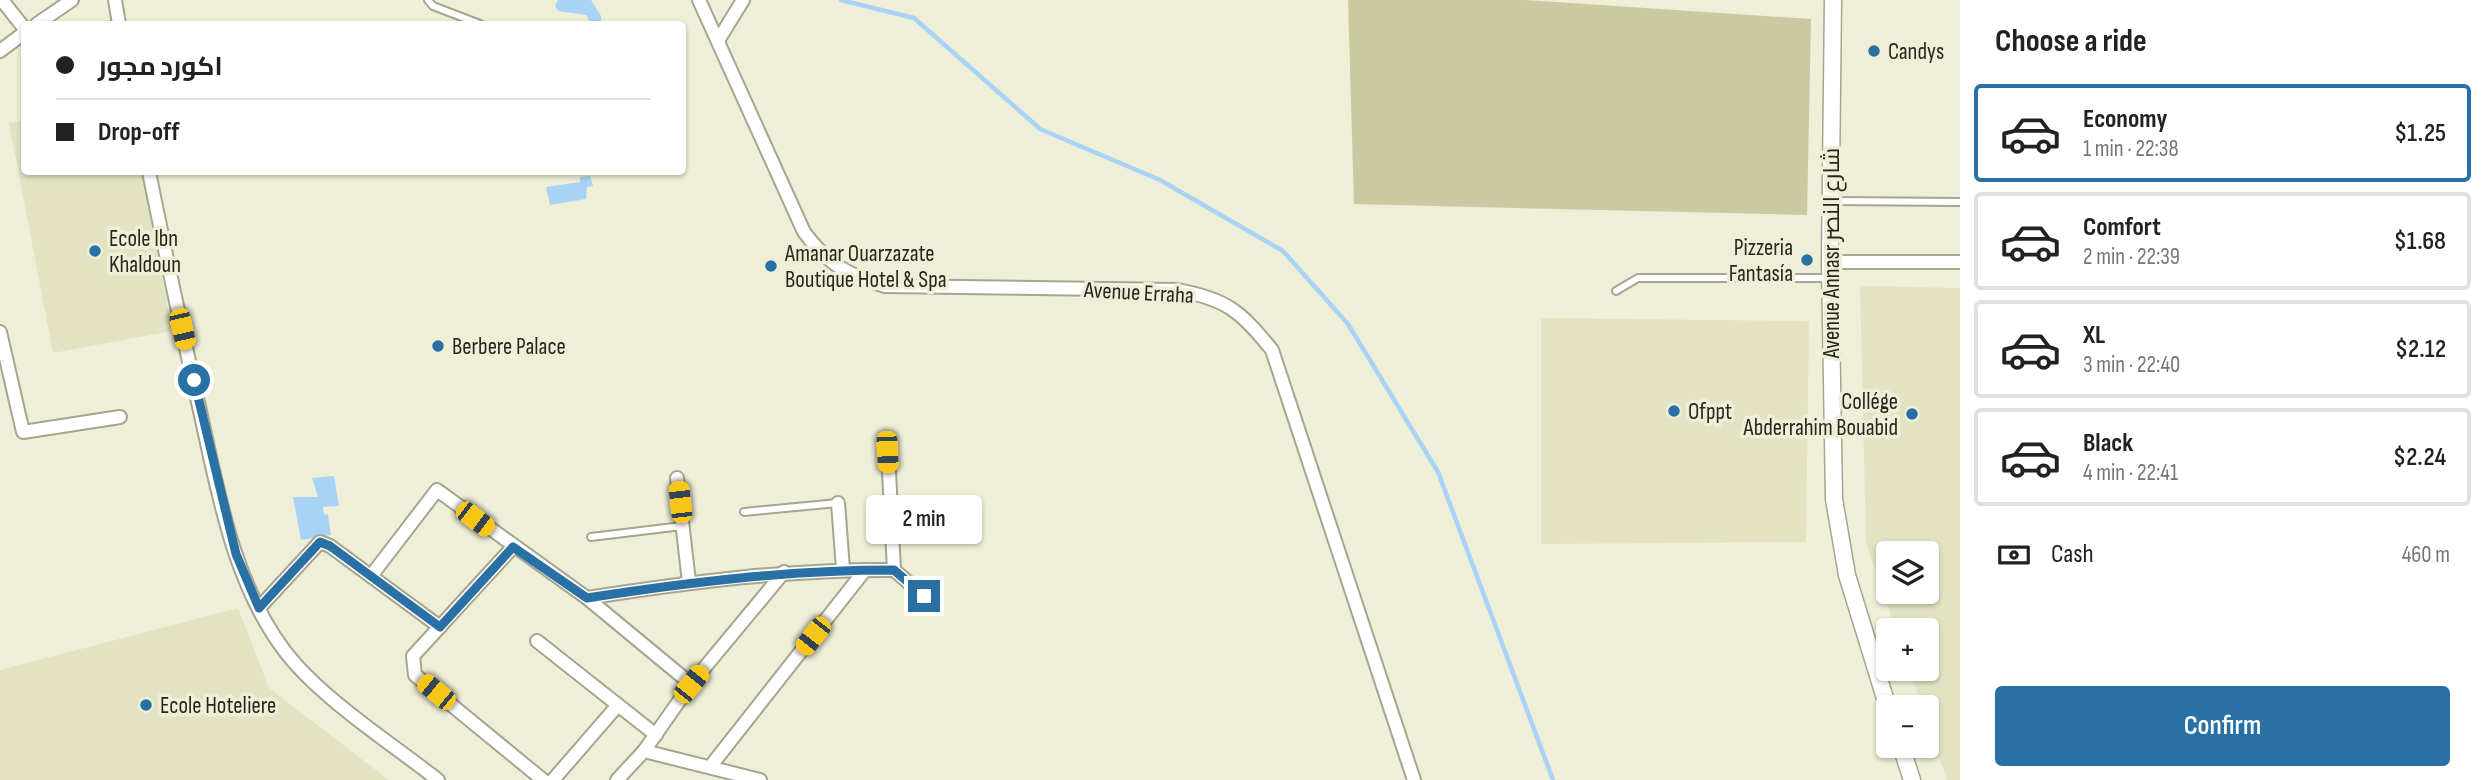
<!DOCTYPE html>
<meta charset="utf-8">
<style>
body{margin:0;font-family:"Sofia Sans Condensed",Cairo,sans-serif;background:#f6f6f6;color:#222;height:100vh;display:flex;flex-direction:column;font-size:26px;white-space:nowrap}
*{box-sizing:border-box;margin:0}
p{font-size:23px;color:#767676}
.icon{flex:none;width:38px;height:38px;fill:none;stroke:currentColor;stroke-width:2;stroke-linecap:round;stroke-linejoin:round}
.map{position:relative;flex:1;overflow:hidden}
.side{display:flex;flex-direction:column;background:#fff;width:525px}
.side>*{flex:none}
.top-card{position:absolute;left:21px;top:21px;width:665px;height:154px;border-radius:7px;box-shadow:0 2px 5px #0004;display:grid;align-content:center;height:154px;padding:0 35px;background:#fff}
.controls{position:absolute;left:1876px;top:541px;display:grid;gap:14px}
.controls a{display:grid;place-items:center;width:63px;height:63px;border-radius:7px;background:#fff;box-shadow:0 2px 5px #0004;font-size:35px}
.end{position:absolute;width:32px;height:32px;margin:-16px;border:9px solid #2971a5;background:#fff;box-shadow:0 0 0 4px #fff}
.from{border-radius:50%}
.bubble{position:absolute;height:49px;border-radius:7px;background:#fff;box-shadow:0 2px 5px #0004;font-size:23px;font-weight:600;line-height:49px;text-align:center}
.car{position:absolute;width:21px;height:42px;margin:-21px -10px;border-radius:9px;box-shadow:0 0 5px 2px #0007;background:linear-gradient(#f5c518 24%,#345 0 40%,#f5c518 0 76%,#345 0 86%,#f5c518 0)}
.top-card b{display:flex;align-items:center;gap:24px;height:66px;font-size:26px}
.top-card b+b{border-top:2px solid #e0e0e0}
.top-card i{width:18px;height:18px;background:#222}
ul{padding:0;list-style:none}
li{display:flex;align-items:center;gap:21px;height:98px;margin:0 14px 10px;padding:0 21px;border:4px solid #e0e0e0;border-radius:7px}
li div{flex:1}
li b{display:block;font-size:26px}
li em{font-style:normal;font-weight:600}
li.current{border-color:#2971a5}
li>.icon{width:63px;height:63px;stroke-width:1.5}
h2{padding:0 35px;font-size:32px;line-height:84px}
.pay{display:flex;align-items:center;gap:18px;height:77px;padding:0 35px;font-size:26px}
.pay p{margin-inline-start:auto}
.button{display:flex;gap:14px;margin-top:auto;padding:14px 35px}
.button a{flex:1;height:80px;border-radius:7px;background:#2971a5;color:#fff;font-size:28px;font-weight:600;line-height:80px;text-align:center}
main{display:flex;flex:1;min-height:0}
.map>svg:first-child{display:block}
.built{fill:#e3e3c4;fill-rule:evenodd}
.green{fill:#cac9a1}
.water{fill:#a8d3f6}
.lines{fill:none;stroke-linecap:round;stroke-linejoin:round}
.stream{stroke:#a8d3f6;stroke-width:4.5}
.service-casing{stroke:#a6a590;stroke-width:10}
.minor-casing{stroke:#a6a590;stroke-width:16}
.tertiary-casing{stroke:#a6a590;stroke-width:19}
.service{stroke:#fff;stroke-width:6}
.minor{stroke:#fff;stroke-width:12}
.tertiary{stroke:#fff;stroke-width:16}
.route{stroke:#2971a5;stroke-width:9}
.poi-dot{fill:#2971a5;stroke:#efeed7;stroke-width:2.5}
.labels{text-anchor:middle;stroke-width:7;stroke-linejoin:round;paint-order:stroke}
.poi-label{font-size:23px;fill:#26261e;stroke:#efeed7;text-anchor:start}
.street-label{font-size:23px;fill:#26261e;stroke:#efeed7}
</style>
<main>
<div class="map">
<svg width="1960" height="780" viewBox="0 0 1960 780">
<rect width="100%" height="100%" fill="#efeed7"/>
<g class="built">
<polygon points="24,120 24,172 142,172 172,331 53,353 9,123"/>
<path d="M1860,286L1960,288V780H1947L1927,721V707H1922L1909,669L1927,668V630H1896L1866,543ZM1888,553H1927V592H1888Z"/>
<polygon points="1541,318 1809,321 1806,542 1541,544"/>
<polygon points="238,608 269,688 389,780 0,780 0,670"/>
</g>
<polygon class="green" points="1348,0 1526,0 1811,19 1807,215 1354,204"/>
<g class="water">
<polygon points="558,0 591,0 601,16 601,21 591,23 586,15 558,11 555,6"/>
<polygon points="590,176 593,186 587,187 586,199 550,205 546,187 580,182 580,177"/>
<polygon points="334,476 339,506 323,507 324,514 328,515 331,535 301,540 293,497 318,497 312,478"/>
</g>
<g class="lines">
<polyline class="stream" points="841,0 914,18 1040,129 1160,180 1283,251 1348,324 1438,472 1553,780"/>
<g class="service-casing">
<g id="service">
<polyline points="428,0 433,6 480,24"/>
<polyline points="1832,201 1960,202"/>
<polyline points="1616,291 1638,278 1829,278"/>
<polyline points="744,512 838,503"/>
<polyline points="591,537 682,526"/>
</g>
</g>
<g class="minor-casing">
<g id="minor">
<polyline points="2,0 24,28"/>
<polyline points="115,0 119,24"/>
<path d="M699,0L804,232C828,264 847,275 885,286L1177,290C1227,299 1240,311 1272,350L1414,780"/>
<polyline points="37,24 72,0"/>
<polyline points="719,39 743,0"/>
<polyline points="0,51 24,33"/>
<path d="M149,172C165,251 182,331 200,411C218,492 233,582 284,650C320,698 391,743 438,780"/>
<polyline points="1830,262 1960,262"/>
<polyline points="0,332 23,432 120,417"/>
<polyline points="888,452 894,570"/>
<polyline points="677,478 689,582"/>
<polyline points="838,503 843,569"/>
<polyline points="513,547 413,656 415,675 543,780"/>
<polyline points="371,576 437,490 587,598 691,684"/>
<path d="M587,598C689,582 790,569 894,570L924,596"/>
<polyline points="259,608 320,542 330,546 440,627"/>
<polyline points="537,641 656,735"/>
<polyline points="644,751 760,780"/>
<polyline points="710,767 865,570"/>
<polyline points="553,780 618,705"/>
<polyline points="617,780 644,751 691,684 784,572"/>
</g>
</g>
<g class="tertiary-casing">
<g id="tertiary">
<polyline points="1833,0 1830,262 1834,499 1847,575 1888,708"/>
<polyline points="1901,746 1912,780"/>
</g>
</g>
<use href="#service" class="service"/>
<use href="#minor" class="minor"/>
<use href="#tertiary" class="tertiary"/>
</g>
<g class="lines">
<path class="route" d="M194,380L236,554L259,608L320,542L330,546L440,627L513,547L587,598C690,582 790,570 894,570L924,596"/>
</g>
<g class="poi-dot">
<circle cx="1874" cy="51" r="7"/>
<circle cx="95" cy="251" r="7"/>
<circle cx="1807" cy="260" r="7"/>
<circle cx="771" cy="266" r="7"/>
<circle cx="438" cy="346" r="7"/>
<circle cx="1674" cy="411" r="7"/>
<circle cx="1912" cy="414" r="7"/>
<circle cx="146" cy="705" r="7"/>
</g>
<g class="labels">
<g class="poi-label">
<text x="1888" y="59">Candys</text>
<text x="109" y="246">Ecole Ibn<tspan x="109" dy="26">Khaldoun</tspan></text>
<text x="1793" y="255" text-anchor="end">Pizzeria<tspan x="1793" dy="26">Fantasía</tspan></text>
<text x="785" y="261">Amanar Ouarzazate<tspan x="785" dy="26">Boutique Hotel &amp; Spa</tspan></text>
<text x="452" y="354">Berbere Palace</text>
<text x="1898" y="409" text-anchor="end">Collége<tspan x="1898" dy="26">Abderrahim Bouabid</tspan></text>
<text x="1688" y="419">Ofppt</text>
<text x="160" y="713">Ecole Hoteliere</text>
</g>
<g class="street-label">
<text transform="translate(1831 253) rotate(-90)" y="8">Avenue Annasr شارع النصر</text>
<text transform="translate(1139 292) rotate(3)" y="8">Avenue Erraha</text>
</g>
</g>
</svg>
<div class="controls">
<a><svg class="icon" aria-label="layers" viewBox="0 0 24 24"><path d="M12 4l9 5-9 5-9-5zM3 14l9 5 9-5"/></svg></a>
<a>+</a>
<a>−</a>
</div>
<i class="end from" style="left:194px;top:380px"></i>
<i class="end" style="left:924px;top:596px"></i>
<div class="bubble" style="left:866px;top:495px;width:116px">2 min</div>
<i class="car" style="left:182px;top:329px;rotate:167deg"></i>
<i class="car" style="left:887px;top:452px;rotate:177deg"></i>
<i class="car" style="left:680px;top:502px;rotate:354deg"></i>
<i class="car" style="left:475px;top:519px;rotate:127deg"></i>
<i class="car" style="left:813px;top:636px;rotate:218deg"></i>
<i class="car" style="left:691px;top:684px;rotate:39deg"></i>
<i class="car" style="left:436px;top:692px;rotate:309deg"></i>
<div class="top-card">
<b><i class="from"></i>اكورد مجور</b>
<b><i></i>Drop-off</b>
</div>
</div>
<section class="side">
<h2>Choose a ride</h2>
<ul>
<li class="current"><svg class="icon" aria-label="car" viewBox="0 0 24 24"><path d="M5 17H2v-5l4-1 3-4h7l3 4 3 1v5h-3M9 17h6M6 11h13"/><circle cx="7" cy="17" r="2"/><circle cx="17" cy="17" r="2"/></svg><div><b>Economy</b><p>1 min · 22:38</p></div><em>$1.25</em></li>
<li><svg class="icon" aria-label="car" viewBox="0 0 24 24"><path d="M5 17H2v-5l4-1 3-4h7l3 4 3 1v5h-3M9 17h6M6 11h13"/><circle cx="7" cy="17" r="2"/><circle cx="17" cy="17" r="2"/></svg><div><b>Comfort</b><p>2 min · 22:39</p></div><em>$1.68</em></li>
<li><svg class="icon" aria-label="car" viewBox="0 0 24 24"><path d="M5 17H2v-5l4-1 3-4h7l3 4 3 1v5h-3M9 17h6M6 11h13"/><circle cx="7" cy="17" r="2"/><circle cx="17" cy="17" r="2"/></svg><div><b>XL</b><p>3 min · 22:40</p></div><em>$2.12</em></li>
<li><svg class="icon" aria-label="car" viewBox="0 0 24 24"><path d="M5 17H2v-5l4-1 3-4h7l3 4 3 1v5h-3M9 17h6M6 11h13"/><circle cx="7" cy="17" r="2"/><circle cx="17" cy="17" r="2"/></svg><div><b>Black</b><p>4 min · 22:41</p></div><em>$2.24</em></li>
</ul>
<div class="pay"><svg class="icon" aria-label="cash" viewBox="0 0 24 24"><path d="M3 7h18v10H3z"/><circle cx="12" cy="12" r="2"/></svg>Cash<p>460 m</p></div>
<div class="button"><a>Confirm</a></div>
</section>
</main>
